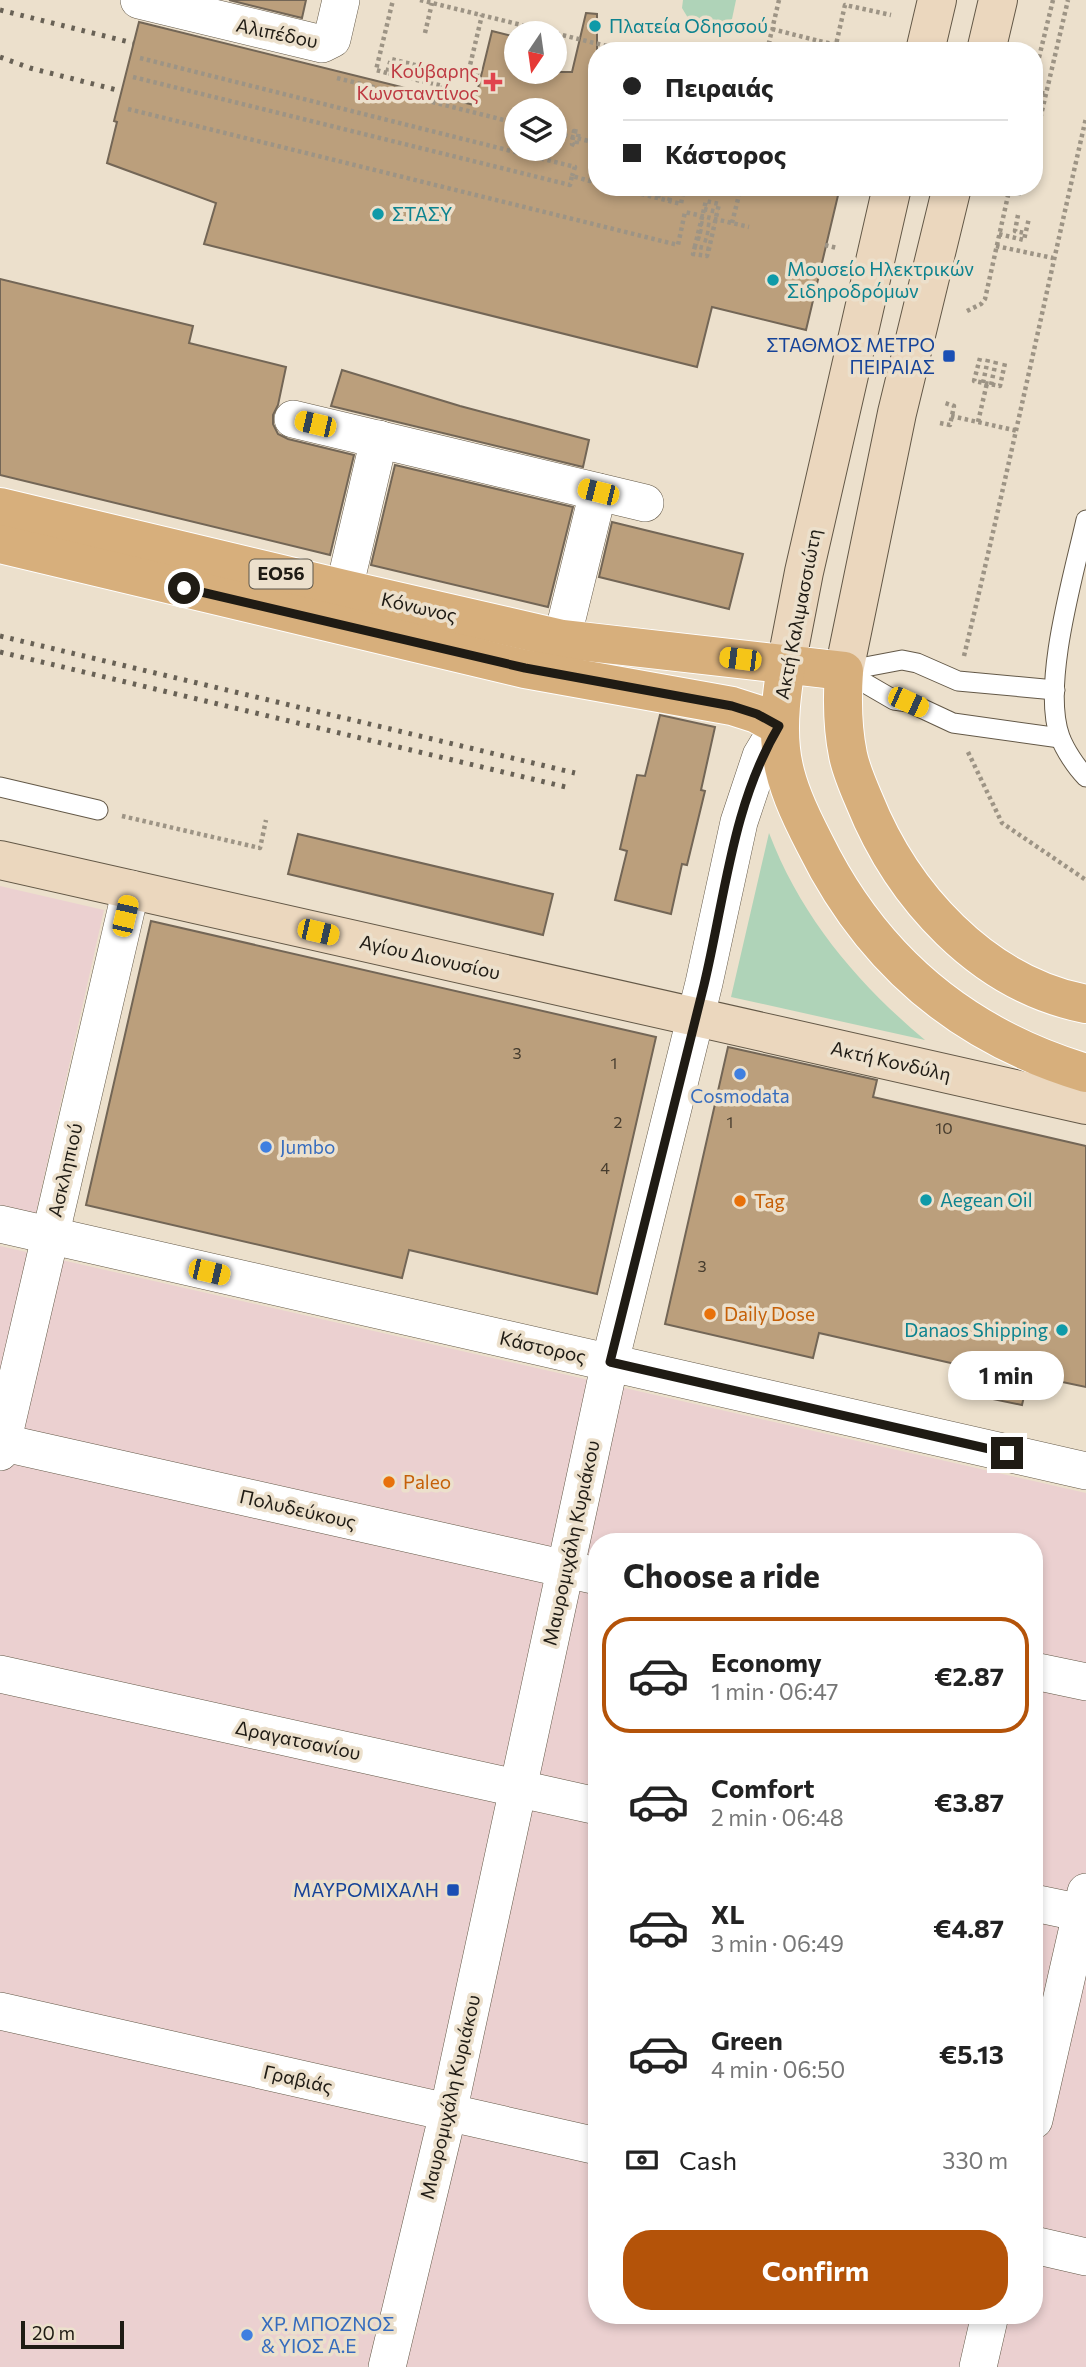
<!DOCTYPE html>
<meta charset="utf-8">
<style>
body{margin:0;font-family:Commissioner,sans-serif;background:#f6f6f6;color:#222;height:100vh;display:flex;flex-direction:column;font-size:26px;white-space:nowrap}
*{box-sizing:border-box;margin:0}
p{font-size:23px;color:#767676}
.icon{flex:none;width:38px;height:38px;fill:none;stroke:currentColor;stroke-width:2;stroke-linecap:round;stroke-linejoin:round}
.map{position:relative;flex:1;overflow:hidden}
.drawer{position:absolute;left:588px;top:1533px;width:455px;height:791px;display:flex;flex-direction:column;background:#fff;border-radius:28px;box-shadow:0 4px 10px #0003}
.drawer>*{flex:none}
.guide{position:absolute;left:588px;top:42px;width:455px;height:154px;border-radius:28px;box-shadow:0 4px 10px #0003;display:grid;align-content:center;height:154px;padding:0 35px;background:#fff}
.needle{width:46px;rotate:193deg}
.fabs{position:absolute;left:504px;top:21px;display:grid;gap:14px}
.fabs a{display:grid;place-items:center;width:63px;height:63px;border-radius:50%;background:#fff;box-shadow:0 4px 10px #0003;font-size:35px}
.scale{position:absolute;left:21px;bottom:18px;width:103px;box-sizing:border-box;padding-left:7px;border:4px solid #1f1b14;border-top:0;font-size:19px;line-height:24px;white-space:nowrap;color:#1f1b14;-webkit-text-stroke:5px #ece0cc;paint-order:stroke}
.end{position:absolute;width:32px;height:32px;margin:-16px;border:9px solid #1f1b14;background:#fff;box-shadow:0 0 0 4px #fff}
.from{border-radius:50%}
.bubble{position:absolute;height:49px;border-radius:24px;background:#fff;box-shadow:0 4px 10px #0003;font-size:23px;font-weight:700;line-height:49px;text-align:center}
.car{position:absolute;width:21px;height:42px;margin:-21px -10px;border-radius:9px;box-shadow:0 0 5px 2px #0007;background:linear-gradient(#f5c518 24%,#345 0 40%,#f5c518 0 76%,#345 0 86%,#f5c518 0)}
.guide b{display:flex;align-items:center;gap:24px;height:66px;font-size:26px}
.guide b+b{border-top:2px solid #e0e0e0}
.guide i{width:18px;height:18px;background:#222}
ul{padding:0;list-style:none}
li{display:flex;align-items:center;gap:21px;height:116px;margin:0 14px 10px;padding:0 21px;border:4px solid transparent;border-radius:28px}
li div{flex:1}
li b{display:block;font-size:26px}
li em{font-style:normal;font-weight:700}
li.selected{border-color:#b45309}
li>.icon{width:63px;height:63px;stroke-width:1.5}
h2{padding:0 35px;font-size:32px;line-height:84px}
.pay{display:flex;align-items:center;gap:18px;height:77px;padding:0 35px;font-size:26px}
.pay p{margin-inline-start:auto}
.action{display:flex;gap:14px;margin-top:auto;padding:14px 35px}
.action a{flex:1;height:80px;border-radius:28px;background:#b45309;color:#fff;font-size:28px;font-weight:700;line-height:80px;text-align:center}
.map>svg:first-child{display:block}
.industrial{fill:#ebd0d0;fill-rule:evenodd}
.green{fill:#afd3b8}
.building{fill:#bb9f7c;stroke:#736656;stroke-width:2;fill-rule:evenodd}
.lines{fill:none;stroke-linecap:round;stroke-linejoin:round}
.lane-casing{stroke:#635847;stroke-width:21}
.street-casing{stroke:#635847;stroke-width:38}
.secondary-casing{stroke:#635847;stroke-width:40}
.primary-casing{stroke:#fff;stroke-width:40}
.path{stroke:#9d9485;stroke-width:4.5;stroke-dasharray:3.5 3.5;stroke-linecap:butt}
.lane{stroke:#fff;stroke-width:19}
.street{stroke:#fff;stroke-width:37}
.secondary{stroke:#ebd7be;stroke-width:38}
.primary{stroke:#d7af7c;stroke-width:38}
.rail{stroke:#686155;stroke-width:5;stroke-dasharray:3.5 7;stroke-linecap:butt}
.path-bridge{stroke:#9d9485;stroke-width:4.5;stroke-dasharray:3.5 3.5;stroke-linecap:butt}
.route{stroke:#1f1b14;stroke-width:9}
.culture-dot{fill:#0f9aa8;stroke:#ece0cc;stroke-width:2.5}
.health-dot{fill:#e0444e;stroke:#ece0cc;stroke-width:2.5}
.transit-dot{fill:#1a4fb4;stroke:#ece0cc;stroke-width:2.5}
.shop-dot{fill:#3f7fe0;stroke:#ece0cc;stroke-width:2.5}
.food-dot{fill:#e8710a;stroke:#ece0cc;stroke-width:2.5}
.labels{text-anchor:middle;stroke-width:7;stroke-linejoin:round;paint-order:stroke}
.number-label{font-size:16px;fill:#463c2e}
.shield{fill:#ece0cc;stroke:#5c564b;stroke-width:2}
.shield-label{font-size:18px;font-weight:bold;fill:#1f1b14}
.culture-label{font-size:19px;fill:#0d838f;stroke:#ece0cc;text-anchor:start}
.street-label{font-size:19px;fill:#1f1b14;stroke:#ece0cc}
.health-label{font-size:19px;fill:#be3a42;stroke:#ece0cc;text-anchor:end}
.transit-label{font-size:19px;fill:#164399;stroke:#ece0cc;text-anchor:end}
.shop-label{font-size:19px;fill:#366cbe;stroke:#ece0cc;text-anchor:start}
.food-label{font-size:19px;fill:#c56008;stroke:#ece0cc;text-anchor:start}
</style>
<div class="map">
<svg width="1086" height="2367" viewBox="0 0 1086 2367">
<rect width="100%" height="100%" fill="#ece0cc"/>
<g class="industrial">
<polygon points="0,886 104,910 36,1213 0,1205"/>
<path d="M0,1246L1086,1493V2367H0ZM597,1542H1034V2315H597Z"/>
</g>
<g class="green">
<polygon points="683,0 736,0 732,19 716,29 691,23 682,8"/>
<path d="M769,833C801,917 857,983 925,1040L731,997Z"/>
</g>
<g class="building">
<polygon points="229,0 306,0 302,18"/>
<path d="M586,13L597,14V187H840L806,330L712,307L697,367L204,244L216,203L107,163L117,122L114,121L139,22L474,105L492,31L516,37V72H572ZM516,110H555V149H516Z"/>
<polygon points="0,279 193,326 189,343 286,367 278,405 273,415 273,424 278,434 288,439 354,455 330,555 0,475"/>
<polygon points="342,370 460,406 589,440 583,467 331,406"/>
<polygon points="395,465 573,507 548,607 371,565"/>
<polygon points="612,522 743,554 729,609 599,577"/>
<polygon points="660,715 715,727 701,790 705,791 687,865 682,864 671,914 615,900 627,851 620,849 637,775 645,776"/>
<polygon points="298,834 553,894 543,935 288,874"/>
<polygon points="151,921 656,1037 597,1294 409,1250 402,1278 86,1205"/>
<polygon points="728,1047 877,1080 873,1097 1086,1146 1086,1387 1029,1375 1022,1405 959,1392 964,1366 819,1333 813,1358 665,1324"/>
</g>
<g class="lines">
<g class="lane-casing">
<g id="lane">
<path d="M1086,520C1074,574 1041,685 1060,737C1065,750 1076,767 1086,777"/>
<polyline points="844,671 894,700 908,702 953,723 1060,738"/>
<polyline points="844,671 902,660 917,663 958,681 1055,690"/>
<polyline points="0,787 98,810"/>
</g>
</g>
<g class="street-casing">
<g id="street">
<polyline points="139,0 322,44 332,39 341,0"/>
<polyline points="293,419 645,503"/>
<polyline points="344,589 379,439"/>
<polyline points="562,639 598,492"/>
<polyline points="0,1224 1086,1471"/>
<polyline points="0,1442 597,1576"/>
<polyline points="0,1452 131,889"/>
<polyline points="1034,1671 1086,1682"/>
<polyline points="0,1674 597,1806"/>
<polyline points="1034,1903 1086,1914"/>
<polyline points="0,2011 597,2146"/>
<polyline points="1034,2120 1086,1892"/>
<polyline points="1034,2245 1086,2257"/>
<polyline points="387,2367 448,2113 610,1362 704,983 739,822 761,756 779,726"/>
<polyline points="978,2367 990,2315"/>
</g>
</g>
<g class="secondary-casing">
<g id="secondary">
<polyline points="925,51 937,0"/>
<polyline points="986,51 998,0"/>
<polyline points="786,665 804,572 892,187"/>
<polyline points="844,671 897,413 952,187"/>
<polyline points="0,860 1086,1105"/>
</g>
</g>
<g class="primary-casing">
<g id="primary">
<path d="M0,507L344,589L562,639L844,671C842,700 842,726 848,755C851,770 858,786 864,800C902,895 982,984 1086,1004"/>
<polyline points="0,544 525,669 732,706 757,714 779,726"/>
<path d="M786,665C782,693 778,721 781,749C784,782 800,815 815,844C872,960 962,1036 1086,1073"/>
</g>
</g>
<g class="path">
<polyline points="420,0 627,51"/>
<polyline points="772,29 819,41"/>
<polyline points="425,33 432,3"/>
<polyline points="768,43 801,51"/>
<polyline points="842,46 862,51"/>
<polyline points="835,49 845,5 891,15"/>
<polyline points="835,50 844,51"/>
<polyline points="767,51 779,0"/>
<polyline points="869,51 870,46"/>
<polyline points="140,58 575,167 572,176"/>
<polyline points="469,72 481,76"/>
<polyline points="387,73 376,70 393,0"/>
<polyline points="133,77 570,185 572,176 597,183"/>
<polyline points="337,78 516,123"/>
<polyline points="1034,78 1053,0"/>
<polyline points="1034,91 1047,94"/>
<polyline points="438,103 443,86 387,73 391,59 467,78 482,15"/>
<polyline points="128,109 678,245 685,212 749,227"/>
<polygon points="574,131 579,132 576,146 572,144"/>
<polyline points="555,133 564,135 565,127"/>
<polyline points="564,135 597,143"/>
<polyline points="1034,145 1068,0"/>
<polyline points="591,181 597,160"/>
<polyline points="614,187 681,204 684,187"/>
<polyline points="1009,187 1008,191 1022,194 1024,187"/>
<polyline points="658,198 661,187"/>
<polyline points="669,201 673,187"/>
<polyline points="704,209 718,212"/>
<polyline points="1018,215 1015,231 1025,233"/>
<polyline points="700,223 714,226"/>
<polyline points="732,223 741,187"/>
<polyline points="699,231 712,234"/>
<polyline points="999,234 1024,240 1029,218"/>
<polyline points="697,238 711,242"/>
<polyline points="825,245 837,248"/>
<polyline points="695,246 693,254 707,256 709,249 719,204 706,201 695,246 709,249"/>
<polyline points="996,246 1053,258"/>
<polyline points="967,311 981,304 985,299 1009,191"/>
<polyline points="980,358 974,381 1000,386 1005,363"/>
<polyline points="983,383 988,359"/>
<polyline points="991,385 996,361"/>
<polyline points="951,416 1018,431"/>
<polyline points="978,422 987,383"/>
<polyline points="940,423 950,425 954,406 945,403"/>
<path d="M964,656C1007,477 1045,297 1086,118"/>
<polyline points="968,752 1002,823 1086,880"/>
<polyline points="122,816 260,848 266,820"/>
</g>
<use href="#lane" class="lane"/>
<use href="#street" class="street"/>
<use href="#secondary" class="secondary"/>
<use href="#primary" class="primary"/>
<g class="rail">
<polyline points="0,10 133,43"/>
<polyline points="0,57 30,68 121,91"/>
<polyline points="0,636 575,773"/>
<polyline points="0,652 570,788"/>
</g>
<polyline class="path-bridge" points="819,41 842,46"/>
</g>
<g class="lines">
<path class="route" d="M184,588L525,668L732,706L757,714L779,726C732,805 725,898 704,985C673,1111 641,1236 610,1362L1007,1453"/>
</g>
<g class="culture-dot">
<circle cx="595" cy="26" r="7"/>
<circle cx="378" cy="214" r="7"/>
<circle cx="773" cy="280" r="7"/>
<circle cx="926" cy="1200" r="7"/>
<circle cx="1062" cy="1330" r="7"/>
</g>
<path class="health-dot" d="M489.5 71.5h7v7h7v7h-7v7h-7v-7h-7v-7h7z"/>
<g class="transit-dot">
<rect x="942" y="349" width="14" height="14" rx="3.5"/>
<rect x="446" y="1883" width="14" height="14" rx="3.5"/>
</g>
<g class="shop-dot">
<circle cx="740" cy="1074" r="7"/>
<circle cx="266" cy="1147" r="7"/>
<circle cx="247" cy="2335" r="7"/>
</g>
<g class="food-dot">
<circle cx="740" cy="1201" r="7"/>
<circle cx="710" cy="1314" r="7"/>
<circle cx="389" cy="1482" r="7"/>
</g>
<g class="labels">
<g class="number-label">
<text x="517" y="1059">3</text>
<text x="614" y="1069">1</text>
<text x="618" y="1128">2</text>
<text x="730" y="1128">1</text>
<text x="944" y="1134">10</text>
<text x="605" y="1174">4</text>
<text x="702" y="1272">3</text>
</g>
<rect class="shield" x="249.5" y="559.5" width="63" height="29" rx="5"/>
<g class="shield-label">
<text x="281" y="580">ΕΟ56</text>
</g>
<g class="culture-label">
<text x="609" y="33">Πλατεία Οδησσού</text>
<text x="392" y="221">ΣΤΑΣΥ</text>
<text x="787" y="276">Μουσείο Ηλεκτρικών<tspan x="787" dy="22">Σιδηροδρόμων</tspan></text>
<text x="940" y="1207">Aegean Oil</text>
<text x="1048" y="1337" text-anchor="end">Danaos Shipping</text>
</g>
<g class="street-label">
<text transform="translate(277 33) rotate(12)" y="7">Αλιπέδου</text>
<text transform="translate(419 607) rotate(13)" y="7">Κόνωνος</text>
<text transform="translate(798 614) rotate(-79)" y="7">Ακτή Καλιμασσιώτη</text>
<text transform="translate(430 957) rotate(13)" y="7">Αγίου Διονυσίου</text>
<text transform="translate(891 1061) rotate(13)" y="7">Ακτή Κονδύλη</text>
<text transform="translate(65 1170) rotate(-77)" y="7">Ασκληπιού</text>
<text transform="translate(543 1347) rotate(13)" y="7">Κάστορος</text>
<text transform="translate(298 1509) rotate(13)" y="7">Πολυδεύκους</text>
<text transform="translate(571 1543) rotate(-78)" y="7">Μαυρομιχάλη Κυριάκου</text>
<text transform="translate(298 1740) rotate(12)" y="7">Δραγατσανίου</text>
<text transform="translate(298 2079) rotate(13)" y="7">Γραβιάς</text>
<text transform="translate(450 2097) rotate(-77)" y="7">Μαυρομιχάλη Κυριάκου</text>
</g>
<g class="health-label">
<text x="479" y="78">Κούβαρης<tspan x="479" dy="22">Κωνσταντίνος</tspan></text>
</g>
<g class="transit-label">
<text x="935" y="352">ΣΤΑΘΜΟΣ ΜΕΤΡΟ<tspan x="935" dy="22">ΠΕΙΡΑΙΑΣ</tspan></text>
<text x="439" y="1897">ΜΑΥΡΟΜΙΧΑΛΗ</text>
</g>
<g class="shop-label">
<text x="740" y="1103" text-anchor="middle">Cosmodata</text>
<text x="280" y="1154">Jumbo</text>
<text x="261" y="2331">ΧΡ. ΜΠΟΖΝΟΣ<tspan x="261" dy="22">&amp; ΥΙΟΣ Α.Ε</tspan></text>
</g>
<g class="food-label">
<text x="754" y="1208">Tag</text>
<text x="724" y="1321">Daily Dose</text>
<text x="403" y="1489">Paleo</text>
</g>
</g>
</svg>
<div class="fabs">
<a><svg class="needle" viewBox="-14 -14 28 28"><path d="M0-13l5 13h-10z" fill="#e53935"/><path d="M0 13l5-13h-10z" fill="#767676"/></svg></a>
<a><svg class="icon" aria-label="layers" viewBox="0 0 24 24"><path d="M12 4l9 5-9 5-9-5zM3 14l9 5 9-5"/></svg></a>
</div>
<div class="scale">20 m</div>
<i class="end from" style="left:184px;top:588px"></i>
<i class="end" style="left:1007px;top:1453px"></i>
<div class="bubble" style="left:948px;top:1351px;width:116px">1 min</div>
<i class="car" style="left:315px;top:424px;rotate:283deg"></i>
<i class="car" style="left:598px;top:492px;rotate:284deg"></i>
<i class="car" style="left:740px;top:659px;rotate:277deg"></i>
<i class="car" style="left:908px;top:702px;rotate:114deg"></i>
<i class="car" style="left:125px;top:916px;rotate:13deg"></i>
<i class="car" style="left:318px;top:932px;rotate:103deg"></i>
<i class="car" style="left:209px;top:1272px;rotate:103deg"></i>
<div class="guide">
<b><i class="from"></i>Πειραιάς</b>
<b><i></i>Κάστορος</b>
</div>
<section class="drawer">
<h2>Choose a ride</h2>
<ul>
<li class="selected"><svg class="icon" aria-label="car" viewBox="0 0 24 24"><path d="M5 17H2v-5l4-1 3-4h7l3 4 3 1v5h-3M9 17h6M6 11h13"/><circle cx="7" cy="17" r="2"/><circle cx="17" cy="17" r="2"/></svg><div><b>Economy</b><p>1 min · 06:47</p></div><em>€2.87</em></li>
<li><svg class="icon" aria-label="car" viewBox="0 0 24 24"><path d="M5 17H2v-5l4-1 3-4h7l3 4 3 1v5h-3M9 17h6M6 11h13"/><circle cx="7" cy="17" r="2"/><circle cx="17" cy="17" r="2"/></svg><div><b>Comfort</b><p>2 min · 06:48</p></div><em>€3.87</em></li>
<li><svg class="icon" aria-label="car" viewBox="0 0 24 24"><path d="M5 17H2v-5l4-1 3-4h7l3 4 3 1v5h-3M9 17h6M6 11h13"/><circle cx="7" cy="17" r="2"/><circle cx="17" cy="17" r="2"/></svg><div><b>XL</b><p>3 min · 06:49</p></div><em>€4.87</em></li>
<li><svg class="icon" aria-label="car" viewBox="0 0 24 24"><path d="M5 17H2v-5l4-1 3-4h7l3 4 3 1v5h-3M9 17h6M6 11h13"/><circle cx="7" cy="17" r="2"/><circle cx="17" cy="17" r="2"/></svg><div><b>Green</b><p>4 min · 06:50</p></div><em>€5.13</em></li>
</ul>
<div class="pay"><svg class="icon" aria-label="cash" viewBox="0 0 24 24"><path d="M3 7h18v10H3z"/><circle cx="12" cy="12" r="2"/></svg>Cash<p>330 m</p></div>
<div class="action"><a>Confirm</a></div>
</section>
</div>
